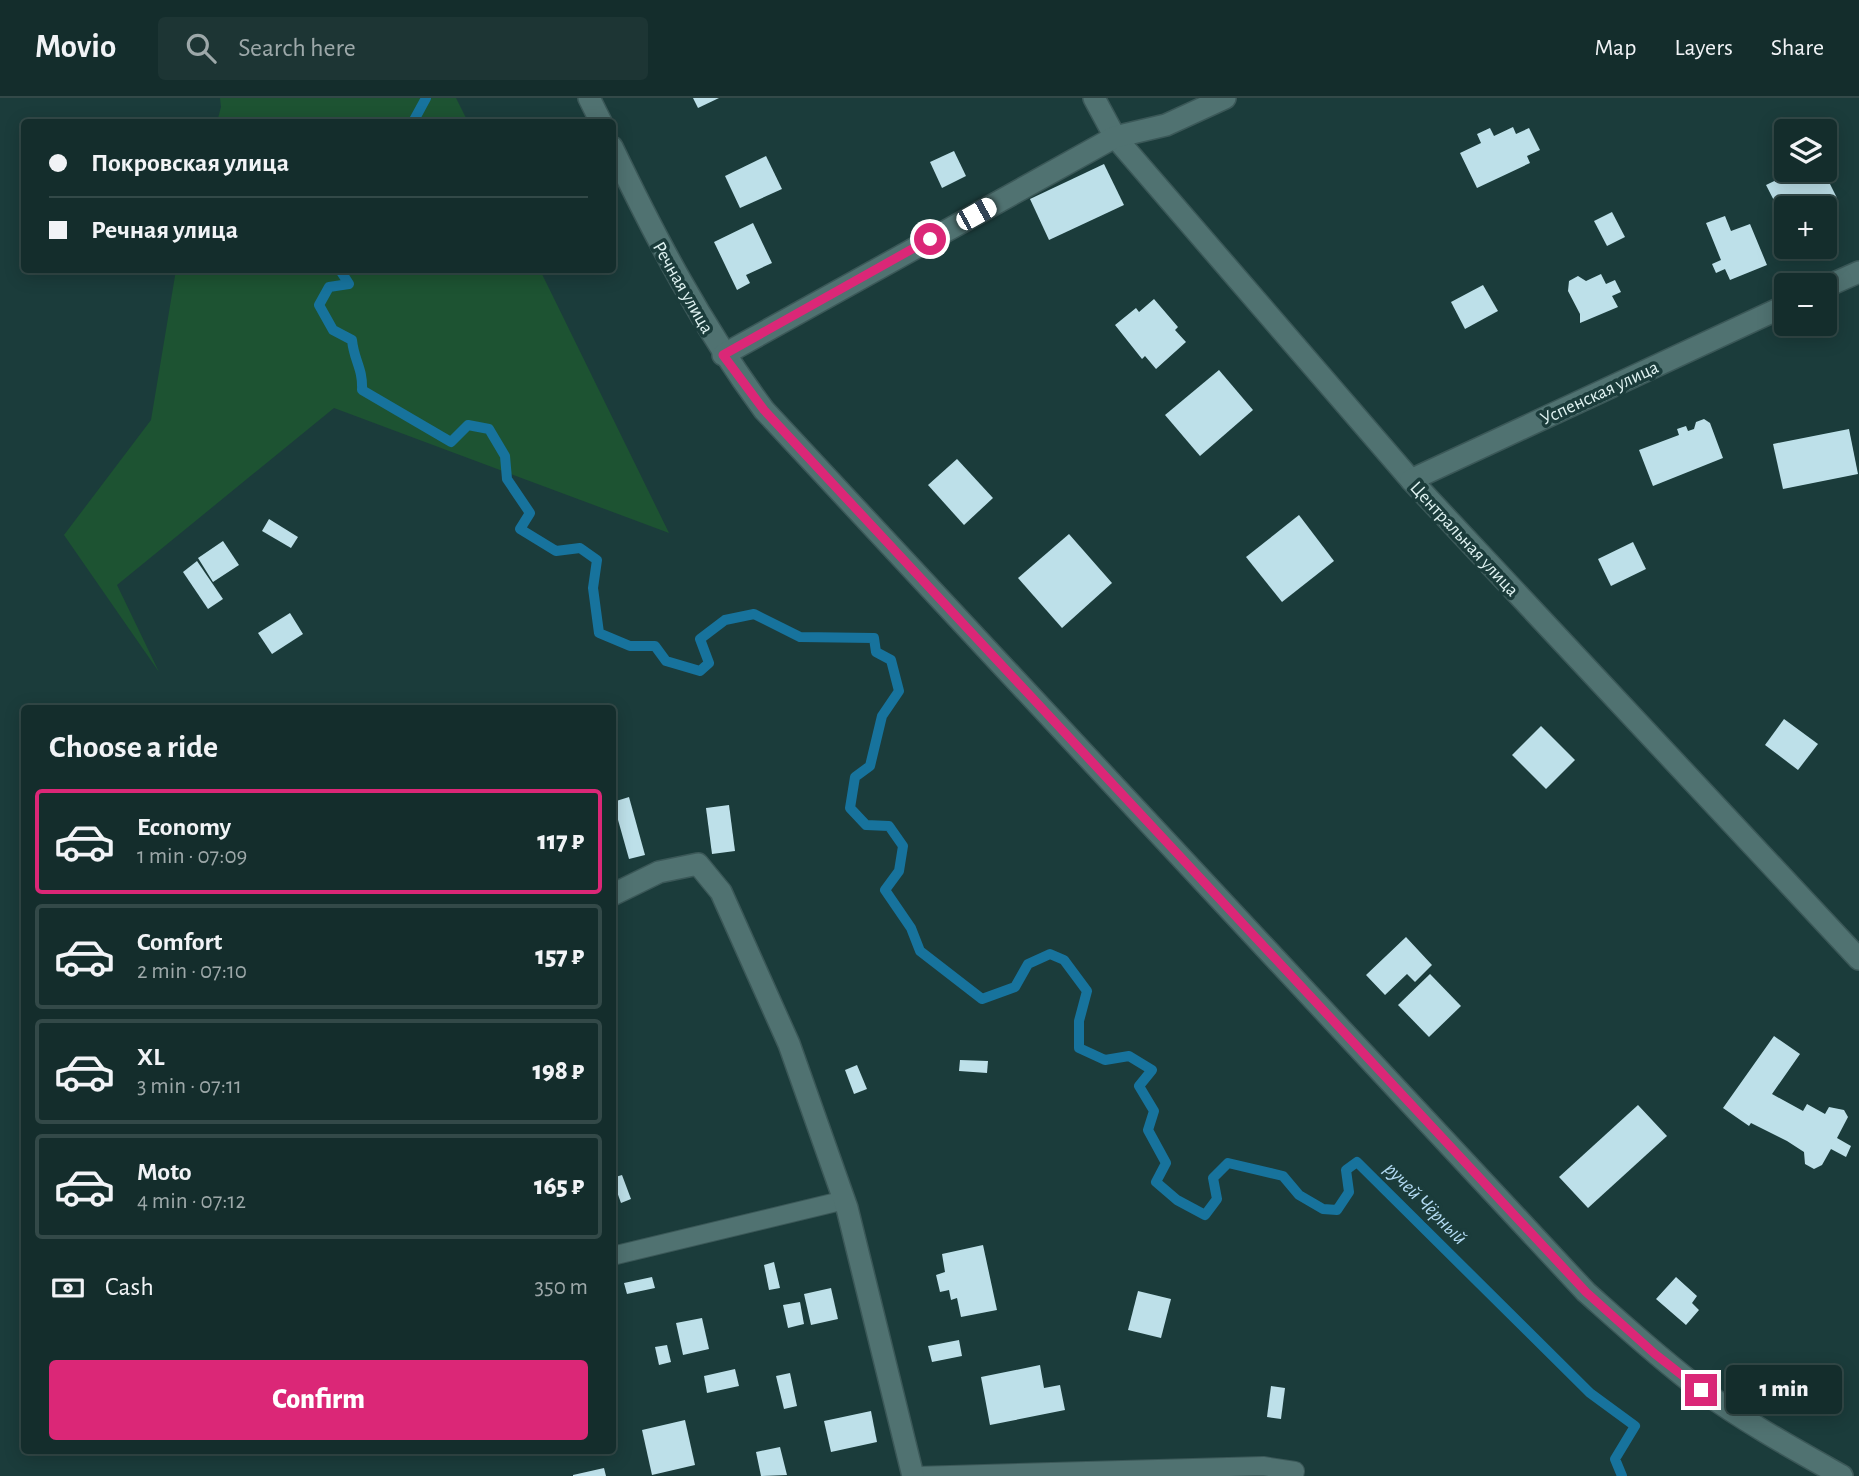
<!DOCTYPE html>
<meta charset="utf-8">
<style>
body{margin:0;font-family:"Alegreya Sans",sans-serif;background:#1d3534;color:#f1f3f6;height:100vh;display:flex;flex-direction:column;font-size:26px;white-space:nowrap}
*{box-sizing:border-box;margin:0}
p{font-size:23px;color:#9da8a9}
.icon{flex:none;width:38px;height:38px;fill:none;stroke:currentColor;stroke-width:2;stroke-linecap:round;stroke-linejoin:round}
.map{position:relative;flex:1;overflow:hidden}
.sheet{position:absolute;left:21px;top:607px;width:595px;height:749px;display:flex;flex-direction:column;background:#142d2c;border-radius:7px;box-shadow:0 4px 18px #0003,0 0 0 2px #334948}
.sheet>*{flex:none}
.guide{position:absolute;left:21px;top:21px;width:595px;height:154px;border-radius:7px;box-shadow:0 4px 18px #0003,0 0 0 2px #334948;display:grid;align-content:center;height:154px;padding:0 28px;background:#142d2c}
.tools{position:absolute;left:1774px;top:21px;display:grid;gap:14px}
.tools a{display:grid;place-items:center;width:63px;height:63px;border-radius:7px;background:#142d2c;box-shadow:0 4px 18px #0003,0 0 0 2px #334948;font-size:35px}
.end{position:absolute;width:32px;height:32px;margin:-16px;border:9px solid #db2777;background:#fff;box-shadow:0 0 0 4px #fff}
.from{border-radius:50%}
.bubble{position:absolute;height:49px;border-radius:7px;background:#142d2c;box-shadow:0 4px 18px #0003,0 0 0 2px #334948;font-size:23px;font-weight:800;line-height:49px;text-align:center}
.car{position:absolute;width:21px;height:42px;margin:-21px -10px;border-radius:9px;box-shadow:0 0 5px 2px #0007;background:linear-gradient(#fff 24%,#345 0 40%,#fff 0 76%,#345 0 86%,#fff 0)}
.guide b{display:flex;align-items:center;gap:24px;height:66px;font-size:26px}
.guide b+b{border-top:2px solid #334948}
.guide i{width:18px;height:18px;background:#f1f3f6}
ul{padding:0;list-style:none}
li{display:flex;align-items:center;gap:21px;height:105px;margin:0 14px 10px;padding:0 14px;border:4px solid #334948;border-radius:7px}
li div{flex:1}
li b{display:block;font-size:26px}
li em{font-style:normal;font-weight:800}
li.current{border-color:#db2777}
li>.icon{width:63px;height:63px;stroke-width:1.5}
h2{padding:0 28px;font-size:32px;line-height:84px}
.pay{display:flex;align-items:center;gap:18px;height:77px;padding:0 28px;font-size:26px}
.pay p{margin-inline-start:auto}
.primary-button{display:flex;gap:14px;margin-top:auto;padding:14px 28px}
.primary-button a{flex:1;height:80px;border-radius:7px;background:#db2777;color:#fff;font-size:28px;font-weight:800;line-height:80px;text-align:center}
header{display:flex;align-items:center;gap:42px;box-sizing:border-box;height:98px;padding:0 35px;background:#142d2c;border-bottom:2px solid #334948}
header strong{font-size:33px}
nav{display:flex;gap:38px;margin-inline-start:auto;font-size:24px}
.search{width:490px;height:63px;background:#1d3534;display:flex;align-items:center;gap:18px;box-sizing:border-box;padding:0 24px;border-radius:7px;color:#9da8a9;font-size:26px}
.map>svg:first-child{display:block}
.green{fill:#1d5332}
.lines{fill:none;stroke-linecap:round;stroke-linejoin:round}
.stream{stroke:#17739d;stroke-width:10}
.building{fill:#bde0e9}
.lane-casing{stroke:#3b5858;stroke-width:20}
.street-casing{stroke:#3b5858;stroke-width:24}
.lane{stroke:#507271;stroke-width:18}
.street{stroke:#507271;stroke-width:21}
.route{stroke:#db2777;stroke-width:9}
.labels{text-anchor:middle;stroke-width:7;stroke-linejoin:round;paint-order:stroke}
.street-label{font-size:19px;fill:#e0f3f2;stroke:#1b3c3b}
.water-label{font-size:21px;font-style:italic;fill:#b2daf2;stroke:#1b3c3b}
</style>
<header>
<strong>Movio</strong>
<div class="search"><svg class="icon" aria-label="search" viewBox="0 0 24 24"><circle cx="10" cy="10" r="6"/><path d="M15 15l6 6"/></svg>Search here</div>
<nav><a>Map</a><a>Layers</a><a>Share</a></nav>
</header>
<div class="map">
<svg width="1859" height="1378" viewBox="0 0 1859 1378">
<rect width="100%" height="100%" fill="#1b3c3b"/>
<g class="green">
<polygon points="220,0 456,0 468,24 217,24 221,9"/>
<polygon points="176,172 540,172 669,435 334,310 117,487 159,574 64,437 151,322"/>
</g>
<g class="lines">
<g class="stream">
<polyline points="413,24 426,0"/>
<path d="M340,172L349,186L329,189L319,207L333,232L352,242C354,263 363,270 362,292L451,344L468,327L489,331L505,358L507,381L530,415L520,431L556,453L580,450L597,462L593,490L599,535L630,548H655L666,563L700,573L709,565L700,541L725,522L754,516L800,539L874,540L876,554L891,562L899,593L882,618L870,668L855,679L850,710L866,727L889,728L903,748L899,773L885,792L911,830L920,853L982,901L1015,889L1028,866L1050,856L1064,862L1087,893L1079,923V950L1105,962L1129,958L1152,972L1139,988L1154,1013L1148,1032L1166,1065L1156,1084L1177,1102L1205,1117L1217,1101L1213,1080L1228,1065L1283,1078L1299,1097L1323,1111L1337,1112L1349,1094L1346,1072L1357,1064L1590,1295L1635,1328L1615,1361L1622,1378"/>
</g>
</g>
<g class="building">
<polygon points="693,0 719,0 698,10"/>
<polygon points="1513,29 1516,36 1529,30 1540,52 1527,58 1530,65 1477,90 1460,55 1481,45 1477,36 1490,30 1494,38"/>
<polygon points="954,53 966,78 942,90 930,64"/>
<polygon points="766,58 782,91 740,110 725,78"/>
<polygon points="1104,66 1124,107 1049,142 1030,101"/>
<polygon points="1797,72 1823,72 1837,100 1818,110 1787,110 1787,128 1766,87"/>
<polygon points="1612,114 1625,139 1607,148 1594,123"/>
<polygon points="1725,118 1731,133 1750,126 1767,167 1730,182 1725,171 1716,175 1712,166 1721,162 1706,125"/>
<polygon points="753,125 772,165 746,177 750,185 737,192 714,144"/>
<polygon points="1601,176 1606,186 1615,182 1621,194 1612,198 1618,209 1580,225 1580,216 1568,193 1569,183 1578,178 1586,183"/>
<polygon points="1483,187 1498,213 1465,231 1451,204"/>
<polygon points="1154,201 1178,229 1175,232 1186,244 1156,271 1145,258 1142,261 1115,227 1136,210 1139,214"/>
<polygon points="1219,272 1253,312 1200,358 1165,317"/>
<polygon points="1704,321 1710,325 1723,360 1653,388 1639,352 1679,337 1677,331 1686,328 1688,333 1694,331 1696,324"/>
<polygon points="1849,331 1858,376 1783,391 1773,346"/>
<polygon points="957,361 993,400 964,427 928,387"/>
<polygon points="1299,417 1334,463 1282,504 1246,459"/>
<polygon points="269,421 298,439 291,450 262,433"/>
<polygon points="1069,436 1112,485 1062,530 1018,480"/>
<polygon points="223,443 239,467 213,484 198,460"/>
<polygon points="1633,444 1646,471 1611,488 1598,461"/>
<polygon points="197,463 223,501 208,511 183,474"/>
<polygon points="290,515 303,536 272,556 258,535"/>
<polygon points="1784,621 1818,646 1798,672 1765,647"/>
<polygon points="1541,628 1575,662 1546,691 1512,657"/>
<polygon points="629,699 645,757 629,761 613,704"/>
<polygon points="729,707 735,753 712,756 706,710"/>
<polygon points="1406,839 1432,867 1415,884 1407,876 1385,897 1366,877"/>
<polygon points="1430,876 1461,908 1429,939 1398,907"/>
<polygon points="1774,938 1800,956 1772,996 1803,1013 1807,1006 1825,1016 1829,1009 1844,1012 1848,1019 1837,1040 1851,1048 1846,1059 1831,1051 1822,1067 1814,1071 1805,1066 1804,1054 1787,1043 1751,1025 1749,1028 1723,1010"/>
<polygon points="960,962 988,963 987,975 959,973"/>
<polygon points="857,967 867,991 854,996 845,972"/>
<polygon points="1638,1007 1667,1038 1588,1110 1559,1079"/>
<polygon points="622,1077 631,1101 621,1105 612,1080"/>
<polygon points="983,1147 997,1212 961,1219 957,1200 951,1202 949,1192 940,1194 936,1177 945,1174 942,1156"/>
<polygon points="774,1164 780,1190 769,1192 764,1167"/>
<polygon points="652,1179 655,1190 627,1196 624,1185"/>
<polygon points="1676,1179 1697,1198 1692,1205 1699,1212 1686,1227 1656,1201"/>
<polygon points="831,1190 838,1221 811,1227 804,1196"/>
<polygon points="1138,1193 1171,1201 1161,1240 1128,1232"/>
<polygon points="800,1204 804,1226 788,1230 783,1207"/>
<polygon points="702,1220 709,1251 683,1257 676,1225"/>
<polygon points="959,1242 962,1258 932,1264 928,1248"/>
<polygon points="667,1247 671,1264 659,1267 655,1249"/>
<polygon points="1040,1267 1044,1290 1060,1287 1065,1312 990,1327 981,1279"/>
<polygon points="735,1271 739,1288 707,1295 704,1278"/>
<polygon points="790,1275 797,1308 784,1311 776,1278"/>
<polygon points="1271,1288 1285,1290 1281,1321 1267,1319"/>
<polygon points="871,1313 877,1344 831,1354 824,1323"/>
<polygon points="685,1322 695,1367 652,1377 642,1332"/>
<polygon points="780,1349 787,1377 761,1378 756,1354"/>
<polygon points="604,1370 606,1378 573,1378 573,1377"/>
</g>
<g class="lines">
<g class="lane-casing">
<g id="lane">
<polyline points="612,1158 845,1102"/>
<polyline points="915,1378 1263,1368 1295,1373 1294,1378"/>
</g>
</g>
<g class="street-casing">
<g id="street">
<polyline points="589,0 601,24"/>
<polyline points="1094,0 1115,39 1411,382 1859,861"/>
<path d="M612,49C657,143 702,228 764,312L1586,1194C1623,1227 1660,1261 1700,1291C1745,1324 1794,1351 1842,1378"/>
<polyline points="1825,189 1859,174"/>
<polyline points="723,257 1115,39 1166,27 1225,0"/>
<polyline points="1411,382 1787,207"/>
<polyline points="612,797 659,774 698,766 721,794 789,946 847,1110 913,1378"/>
</g>
</g>
<use href="#lane" class="lane"/>
<use href="#street" class="street"/>
</g>
<g class="lines">
<polyline class="route" points="930,141 723,257 764,312 1586,1194 1655,1256 1701,1292"/>
</g>
<g class="labels">
<g class="street-label">
<text transform="translate(684 189) rotate(60)" y="7">Речная улица</text>
<text transform="translate(1599 294) rotate(-25)" y="7">Успенская улица</text>
<text transform="translate(1465 440) rotate(47)" y="7">Центральная улица</text>
</g>
<g class="water-label">
<text transform="translate(1426 1105) rotate(45)" y="7">ручей Чёрный</text>
</g>
</g>
</svg>
<div class="tools">
<a><svg class="icon" aria-label="layers" viewBox="0 0 24 24"><path d="M12 4l9 5-9 5-9-5zM3 14l9 5 9-5"/></svg></a>
<a>+</a>
<a>−</a>
</div>
<i class="end from" style="left:930px;top:141px"></i>
<i class="end" style="left:1701px;top:1292px"></i>
<div class="bubble" style="left:1726px;top:1267px;width:116px">1 min</div>
<i class="car" style="left:976px;top:116px;rotate:61deg"></i>
<div class="guide">
<b><i class="from"></i>Покровская улица</b>
<b><i></i>Речная улица</b>
</div>
<section class="sheet">
<h2>Choose a ride</h2>
<ul>
<li class="current"><svg class="icon" aria-label="car" viewBox="0 0 24 24"><path d="M5 17H2v-5l4-1 3-4h7l3 4 3 1v5h-3M9 17h6M6 11h13"/><circle cx="7" cy="17" r="2"/><circle cx="17" cy="17" r="2"/></svg><div><b>Economy</b><p>1 min · 07:09</p></div><em>117 ₽</em></li>
<li><svg class="icon" aria-label="car" viewBox="0 0 24 24"><path d="M5 17H2v-5l4-1 3-4h7l3 4 3 1v5h-3M9 17h6M6 11h13"/><circle cx="7" cy="17" r="2"/><circle cx="17" cy="17" r="2"/></svg><div><b>Comfort</b><p>2 min · 07:10</p></div><em>157 ₽</em></li>
<li><svg class="icon" aria-label="car" viewBox="0 0 24 24"><path d="M5 17H2v-5l4-1 3-4h7l3 4 3 1v5h-3M9 17h6M6 11h13"/><circle cx="7" cy="17" r="2"/><circle cx="17" cy="17" r="2"/></svg><div><b>XL</b><p>3 min · 07:11</p></div><em>198 ₽</em></li>
<li><svg class="icon" aria-label="car" viewBox="0 0 24 24"><path d="M5 17H2v-5l4-1 3-4h7l3 4 3 1v5h-3M9 17h6M6 11h13"/><circle cx="7" cy="17" r="2"/><circle cx="17" cy="17" r="2"/></svg><div><b>Moto</b><p>4 min · 07:12</p></div><em>165 ₽</em></li>
</ul>
<div class="pay"><svg class="icon" aria-label="cash" viewBox="0 0 24 24"><path d="M3 7h18v10H3z"/><circle cx="12" cy="12" r="2"/></svg>Cash<p>350 m</p></div>
<div class="primary-button"><a>Confirm</a></div>
</section>
</div>
